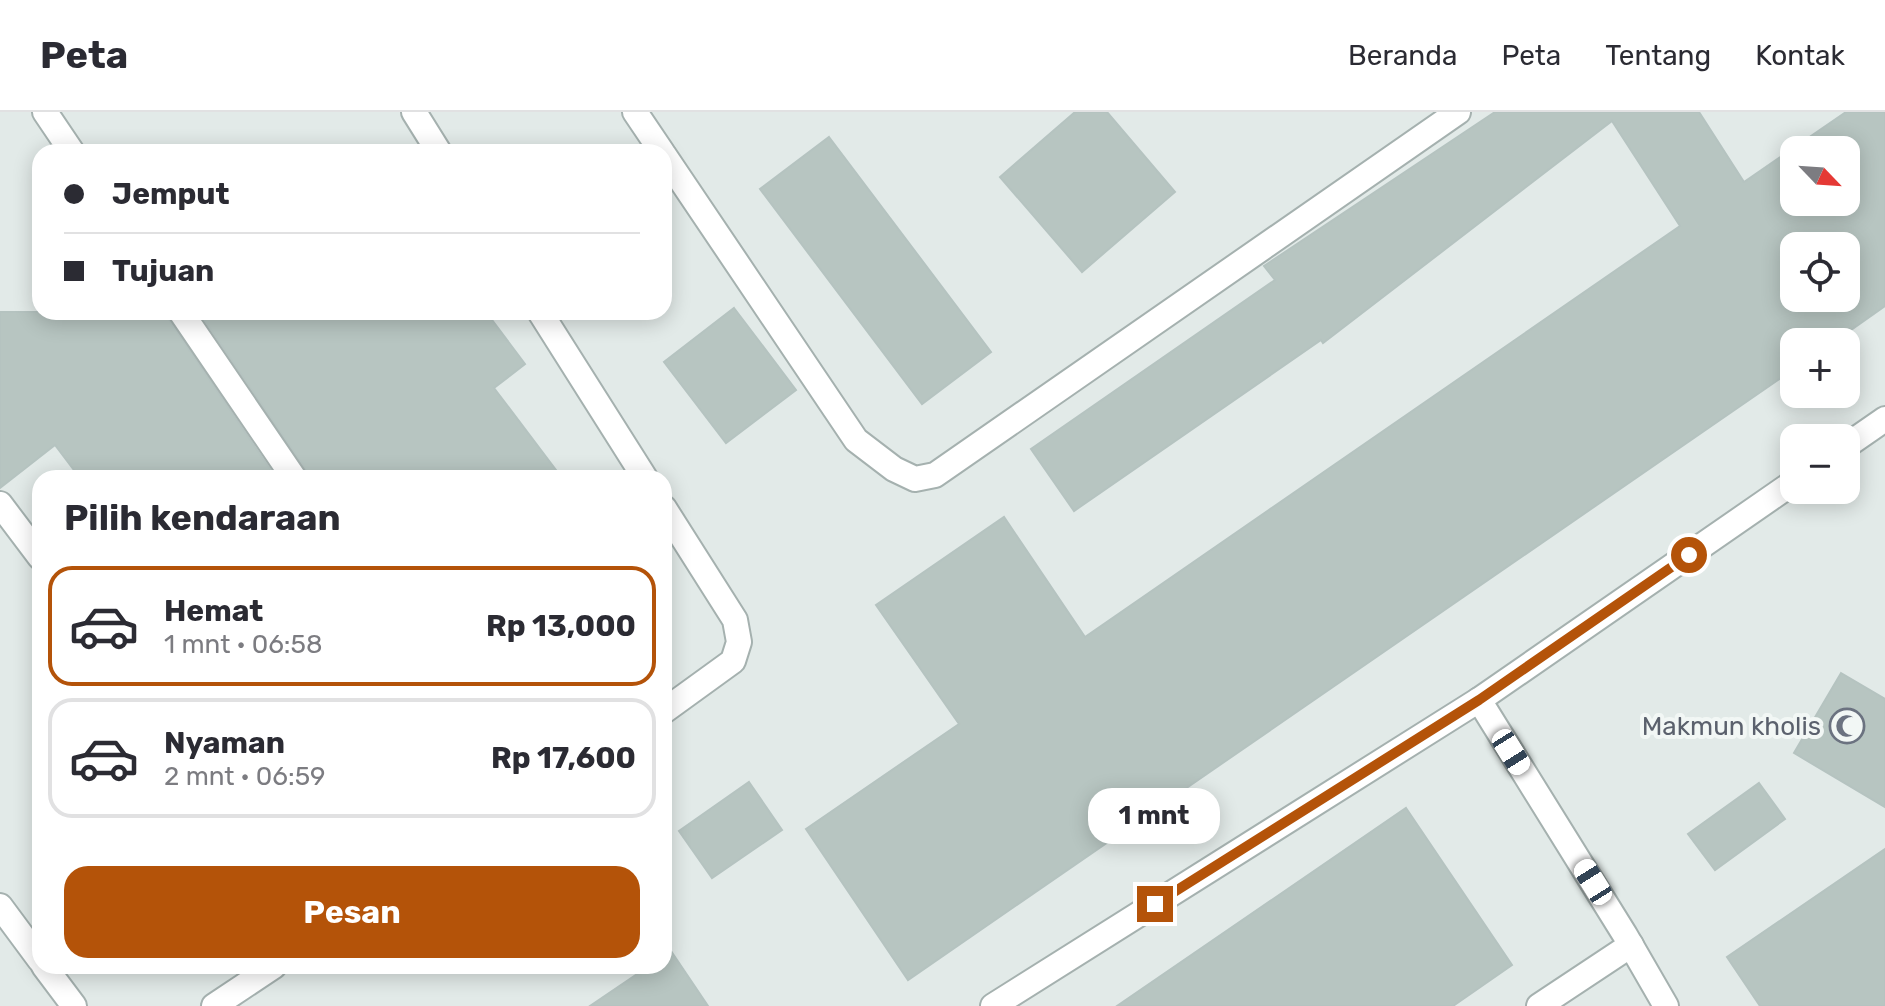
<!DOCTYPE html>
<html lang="id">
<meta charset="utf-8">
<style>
body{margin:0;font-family:Rubik,sans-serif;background:#f2f2f3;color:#2b2b33;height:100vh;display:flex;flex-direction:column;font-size:30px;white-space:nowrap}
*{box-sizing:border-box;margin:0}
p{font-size:26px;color:#7c7c81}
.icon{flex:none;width:44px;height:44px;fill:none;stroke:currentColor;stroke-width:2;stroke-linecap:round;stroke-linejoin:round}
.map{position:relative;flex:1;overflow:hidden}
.panel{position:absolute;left:32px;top:358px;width:640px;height:504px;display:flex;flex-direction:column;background:#fff;border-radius:24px;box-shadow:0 4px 20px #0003}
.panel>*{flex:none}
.banner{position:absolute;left:32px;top:32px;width:640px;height:176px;border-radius:24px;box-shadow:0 4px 20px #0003;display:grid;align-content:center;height:176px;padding:0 32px;background:#fff}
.needle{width:52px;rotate:115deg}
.tools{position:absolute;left:1780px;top:24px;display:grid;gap:16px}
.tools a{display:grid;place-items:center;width:80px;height:80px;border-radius:16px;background:#fff;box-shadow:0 4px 20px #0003;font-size:40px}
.end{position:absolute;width:36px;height:36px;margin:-18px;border:10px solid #b45309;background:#fff;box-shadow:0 0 0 4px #fff}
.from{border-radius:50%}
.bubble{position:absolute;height:56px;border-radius:24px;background:#fff;box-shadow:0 4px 20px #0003;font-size:26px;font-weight:700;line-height:56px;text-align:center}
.car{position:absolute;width:24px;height:48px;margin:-24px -12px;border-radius:10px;box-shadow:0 0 6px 2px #0007;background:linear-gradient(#fff 24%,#345 0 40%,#fff 0 76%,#345 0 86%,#fff 0)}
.banner b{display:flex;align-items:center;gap:28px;height:76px;font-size:30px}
.banner b+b{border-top:2px solid #e1e1e2}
.banner i{width:20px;height:20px;background:#2b2b33}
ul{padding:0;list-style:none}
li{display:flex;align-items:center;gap:24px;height:120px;margin:0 16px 12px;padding:0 16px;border:4px solid #e1e1e2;border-radius:24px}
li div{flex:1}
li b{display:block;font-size:30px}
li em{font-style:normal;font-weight:700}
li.active{border-color:#b45309}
li>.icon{width:72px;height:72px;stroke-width:1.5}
h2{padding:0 32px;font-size:36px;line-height:96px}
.button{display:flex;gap:16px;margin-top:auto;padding:16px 32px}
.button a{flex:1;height:92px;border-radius:24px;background:#b45309;color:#fff;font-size:32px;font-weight:700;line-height:92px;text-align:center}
header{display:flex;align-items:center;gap:48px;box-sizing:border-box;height:112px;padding:0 40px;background:#fff;border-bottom:2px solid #e1e1e2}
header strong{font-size:38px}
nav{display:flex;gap:44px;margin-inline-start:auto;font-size:28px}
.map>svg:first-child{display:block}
.building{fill:#b7c5c1;stroke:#b5c3c0;stroke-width:2;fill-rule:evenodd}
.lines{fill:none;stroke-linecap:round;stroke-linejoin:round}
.minor-casing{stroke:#a5b1af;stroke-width:28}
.minor{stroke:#fff;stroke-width:24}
.route{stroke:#b45309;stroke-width:10}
.labels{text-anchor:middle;stroke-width:8;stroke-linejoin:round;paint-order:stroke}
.worship-label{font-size:26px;fill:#5b616d;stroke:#f2f7f5;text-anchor:end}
</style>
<header>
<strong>Peta</strong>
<nav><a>Beranda</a><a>Peta</a><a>Tentang</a><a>Kontak</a></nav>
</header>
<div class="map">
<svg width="1885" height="894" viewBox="0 0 1885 894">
<rect width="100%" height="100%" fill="#e2eae8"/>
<g class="building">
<polygon points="1075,0 1107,0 1175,80 1082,160 1000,65"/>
<path d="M1495,0H1699L1744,70L1846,0H1885V194L1834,230H1794V257L908,868L806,717L959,612L876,493L1004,405L1085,525L1680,114L1612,9L1323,231L1321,228L1074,399L1031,337L1275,168L1264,154ZM1794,38H1846V90H1794ZM1794,134H1846V186H1794Z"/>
<polygon points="829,25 991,240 922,292 760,77"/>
<polygon points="734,196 796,278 726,331 664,250"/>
<polygon points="0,200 166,200 169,208 276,366 80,366 55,333 0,376"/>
<polygon points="199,200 486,200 525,252 494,276 562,366 309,366 306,358"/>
<polygon points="1841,561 1885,587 1885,695 1794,641"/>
<polygon points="749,670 782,718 712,766 679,719"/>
<polygon points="1759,671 1785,707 1715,758 1688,722"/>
<polygon points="1406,696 1512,853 1453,894 1117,894"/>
<polygon points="1885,737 1885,894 1760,894 1727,845"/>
<polygon points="671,839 708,894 590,894 649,854 664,854 664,843"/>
</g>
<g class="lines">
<g class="minor-casing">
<g id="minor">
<polyline points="45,0 72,40"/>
<polyline points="414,0 439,40"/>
<polyline points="635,0 662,40"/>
<polyline points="664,43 856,328 894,357 915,367 935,363 1458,0"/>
<polyline points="181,200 294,366"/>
<polyline points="540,200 645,366"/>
<polyline points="1846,334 1885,307"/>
<polyline points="0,392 40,445"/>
<polyline points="664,396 735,508 739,530 733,549 664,599"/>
<polyline points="1479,588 1625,823 1666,894"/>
<polyline points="0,794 40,848"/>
<polyline points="44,854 74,894"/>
<polyline points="214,894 274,854"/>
<polyline points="993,894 1479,588 1794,370"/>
<polyline points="1539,894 1631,833"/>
</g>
</g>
<use href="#minor" class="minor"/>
</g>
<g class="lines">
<polyline class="route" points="1155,792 1479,588 1689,443"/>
</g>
<defs>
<g id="mosque-ring" transform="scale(1.8)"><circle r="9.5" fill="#f2f7f5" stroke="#6b7280" stroke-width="1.5"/><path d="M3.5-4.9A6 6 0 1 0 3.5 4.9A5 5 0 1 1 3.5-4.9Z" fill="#6b7280"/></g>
</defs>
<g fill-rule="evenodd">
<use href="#mosque-ring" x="1847" y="614"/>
</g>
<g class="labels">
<g class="worship-label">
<text x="1821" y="623">Makmun kholis</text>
</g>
</g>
</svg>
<div class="tools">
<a><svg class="needle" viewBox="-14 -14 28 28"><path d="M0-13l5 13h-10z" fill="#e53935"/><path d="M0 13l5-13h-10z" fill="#7c7c81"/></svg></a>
<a><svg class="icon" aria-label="locate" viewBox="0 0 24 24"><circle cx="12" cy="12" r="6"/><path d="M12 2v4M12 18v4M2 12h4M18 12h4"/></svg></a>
<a>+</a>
<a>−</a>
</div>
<i class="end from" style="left:1689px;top:443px"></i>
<i class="end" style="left:1155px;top:792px"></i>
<div class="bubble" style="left:1088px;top:676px;width:132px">1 mnt</div>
<i class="car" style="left:1511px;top:640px;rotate:148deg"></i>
<i class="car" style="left:1593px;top:770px;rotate:328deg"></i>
<div class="banner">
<b><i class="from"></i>Jemput</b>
<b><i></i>Tujuan</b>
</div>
<section class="panel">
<h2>Pilih kendaraan</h2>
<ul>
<li class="active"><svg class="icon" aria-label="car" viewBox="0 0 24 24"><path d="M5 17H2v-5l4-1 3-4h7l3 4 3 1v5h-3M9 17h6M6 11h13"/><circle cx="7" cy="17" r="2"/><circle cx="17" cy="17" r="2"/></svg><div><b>Hemat</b><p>1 mnt · 06:58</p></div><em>Rp 13,000</em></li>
<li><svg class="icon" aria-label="car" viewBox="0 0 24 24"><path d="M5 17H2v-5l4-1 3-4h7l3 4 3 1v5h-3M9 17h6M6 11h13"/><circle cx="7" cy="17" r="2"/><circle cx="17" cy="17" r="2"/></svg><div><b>Nyaman</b><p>2 mnt · 06:59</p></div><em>Rp 17,600</em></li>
</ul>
<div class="button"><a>Pesan</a></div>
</section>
</div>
